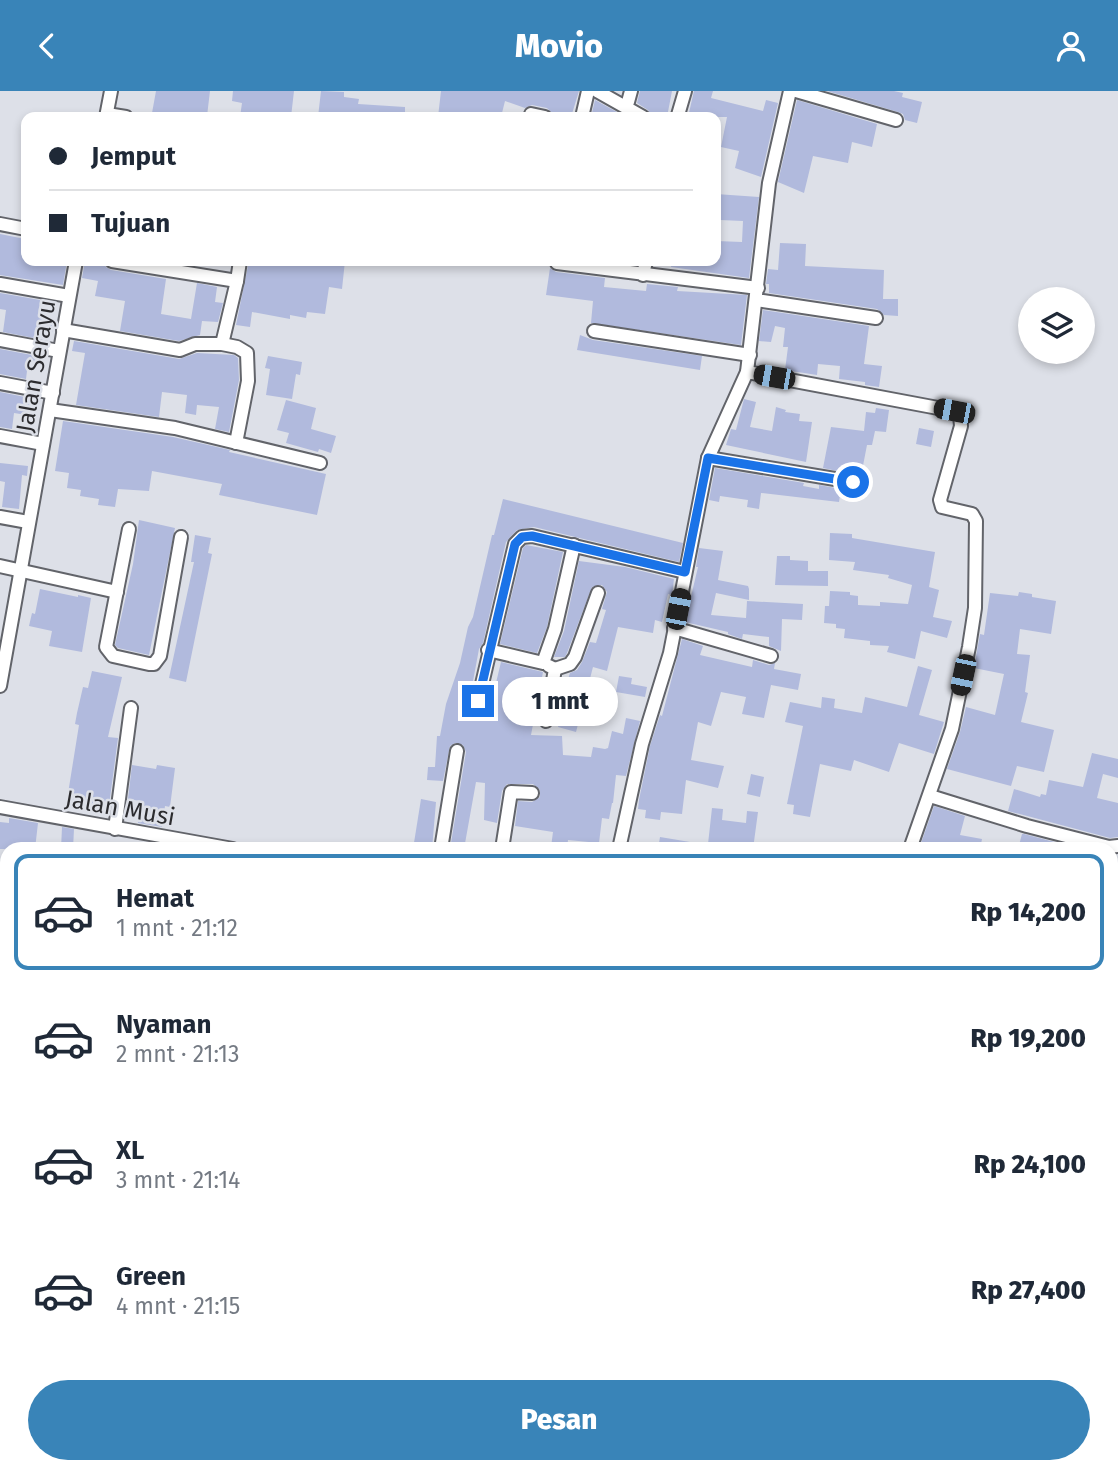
<!DOCTYPE html>
<html lang="id">
<meta charset="utf-8">
<style>
body{margin:0;font-family:"Fira Sans",sans-serif;background:#f2f2f3;color:#1f2937;height:100vh;display:flex;flex-direction:column;font-size:26px;white-space:nowrap}
*{box-sizing:border-box;margin:0}
p{font-size:23px;color:#747a83}
.icon{flex:none;width:38px;height:38px;fill:none;stroke:currentColor;stroke-width:2;stroke-linecap:round;stroke-linejoin:round}
.map{position:relative;flex:1;overflow:hidden}
.drawer{position:absolute;left:0px;top:751px;width:1118px;height:632px;display:flex;flex-direction:column;background:#fff;border-radius:21px 21px 0 0;box-shadow:0 4px 10px #0003}
.drawer>*{flex:none}
.top-card{position:absolute;left:21px;top:21px;width:700px;height:154px;border-radius:14px;box-shadow:0 4px 10px #0003;display:grid;align-content:center;height:154px;padding:0 28px;background:#fff}
.fabs{position:absolute;left:1018px;top:196px;display:grid;gap:14px}
.fabs a{display:grid;place-items:center;width:77px;height:77px;border-radius:50%;background:#fff;box-shadow:0 4px 10px #0003;font-size:35px}
.end{position:absolute;width:32px;height:32px;margin:-16px;border:9px solid #1a73e8;background:#fff;box-shadow:0 0 0 4px #fff}
.from{border-radius:50%}
.bubble{position:absolute;height:49px;border-radius:24px;background:#fff;box-shadow:0 4px 10px #0003;font-size:23px;font-weight:800;line-height:49px;text-align:center}
.car{position:absolute;width:21px;height:42px;margin:-21px -10px;border-radius:9px;box-shadow:0 0 5px 2px #0007;background:linear-gradient(#222 24%,#8ab4d8 0 40%,#222 0 76%,#8ab4d8 0 86%,#222 0)}
.top-card b{display:flex;align-items:center;gap:24px;height:66px;font-size:26px}
.top-card b+b{border-top:2px solid #e0e1e3}
.top-card i{width:18px;height:18px;background:#1f2937}
ul{padding:12px 0 0;list-style:none}
li{display:flex;align-items:center;gap:21px;height:116px;margin:0 14px 10px;padding:0 14px;border:4px solid transparent;border-radius:14px}
li div{flex:1}
li b{display:block;font-size:26px}
li em{font-style:normal;font-weight:800}
li.on{border-color:#3984b8}
li>.icon{width:63px;height:63px;stroke-width:1.5}
.primary-button{display:flex;gap:14px;margin-top:auto;padding:14px 28px}
.primary-button a{flex:1;height:80px;border-radius:42px;background:#3984b8;color:#fff;font-size:28px;font-weight:800;line-height:80px;text-align:center}
header{display:flex;justify-content:space-between;align-items:center;height:91px;padding:0 28px;background:#3984b8;color:#fff;font-size:32px;font-weight:800}
.map>svg:first-child{display:block}
.building{fill:#b1badd}
.lines{fill:none;stroke-linecap:round;stroke-linejoin:round}
.minor-casing{stroke:#62646a;stroke-width:16}
.minor{stroke:#fff;stroke-width:12}
.route{stroke:#1a73e8;stroke-width:9}
.labels{text-anchor:middle;stroke-width:5;stroke-linejoin:round;paint-order:stroke}
.street-label{font-size:24px;fill:#2c2c2f;stroke:#dde0e8}
</style>
<header><svg class="icon" aria-label="back" viewBox="0 0 24 24"><path d="M15 5l-7 7 7 7"/></svg>Movio<svg class="icon" aria-label="person" viewBox="0 0 24 24"><circle cx="12" cy="8" r="4"/><path d="M4 21q1-7 8-7t8 7"/></svg></header>
<div class="map">
<svg width="1118" height="1382" viewBox="0 0 1118 1382">
<rect width="100%" height="100%" fill="#dde0e8"/>
<g class="building">
<polygon points="156,0 210,0 207,25 192,23 192,26 189,26 167,22 166,25 152,22"/>
<polygon points="233,0 294,0 291,26 240,26 242,12 232,10"/>
<polygon points="321,0 344,1 344,6 359,8 358,13 405,16 405,26 318,26"/>
<polygon points="441,0 579,0 571,26 556,26 547,17 532,14 525,17 505,10 501,26 438,26"/>
<polygon points="640,0 672,0 667,26 652,26 648,19 637,12"/>
<polygon points="694,0 713,0 711,7 763,20 766,9 778,12 761,86 735,77 739,60 721,56 727,26 688,26"/>
<polygon points="827,0 894,0 903,2 902,6 922,11 917,32 905,29 903,23 898,21"/>
<polygon points="595,9 626,26 591,26"/>
<polygon points="797,9 877,33 872,56 852,51 848,72 813,65 804,102 778,91"/>
<polygon points="716,103 759,106 749,187 671,176 672,170 716,170 716,150 742,151 743,130 720,129 721,122 716,121"/>
<polygon points="0,143 25,148 23,156 26,157 26,170 67,170 63,194 0,184"/>
<polygon points="780,152 806,153 805,175 884,179 883,208 898,208 898,225 884,224 877,218 769,202 769,193 766,193 768,178 778,179"/>
<polygon points="85,170 103,170 106,176 111,179 166,188 161,223 191,228 197,192 217,196 215,211 223,212 218,231 202,230 200,244 179,250 120,240 125,210 95,205 98,190 82,187"/>
<polygon points="249,170 303,170 331,175 333,170 345,170 342,198 329,196 325,223 307,221 306,227 290,224 290,228 252,221 250,236 236,234"/>
<polygon points="550,177 556,181 605,187 604,196 646,200 647,193 678,196 677,200 747,204 741,254 591,232 593,210 546,204"/>
<polygon points="0,202 40,209 38,225 54,227 52,242 35,240 34,247 3,241 6,219 0,218"/>
<polygon points="763,219 869,235 864,273 882,275 879,296 865,294 865,291 839,288 840,275 818,273 817,284 785,279 788,256 783,256 785,237 775,235 771,251 759,250"/>
<polygon points="580,244 593,249 702,265 700,279 577,259"/>
<polygon points="74,250 179,268 197,262 234,264 238,267 239,289 229,341 215,338 219,316 197,314 196,324 185,322 187,304 162,301 159,326 76,314 85,262 72,260"/>
<polygon points="0,258 37,265 36,273 28,272 26,288 0,283"/>
<polygon points="268,265 302,271 300,284 296,283 292,308 266,304 270,278 265,277"/>
<polygon points="0,301 35,308 33,325 14,322 12,338 0,336"/>
<polygon points="744,308 756,311 750,336 772,340 776,316 786,319 785,321 800,323 799,330 812,331 806,371 726,354 731,338 736,339"/>
<polygon points="286,309 316,317 311,338 336,345 331,362 319,358 318,361 286,352 289,342 277,339"/>
<polygon points="876,317 889,319 886,341 875,340 872,354 867,354 861,385 823,377 831,336 864,340 866,321 875,322"/>
<polygon points="63,330 173,346 230,359 229,361 326,383 317,424 219,404 222,393 152,380 149,400 118,398 115,416 98,414 99,408 80,405 81,399 67,397 69,382 55,380"/>
<polygon points="919,337 934,340 931,356 916,353"/>
<polygon points="0,372 28,375 27,385 22,384 19,418 2,416 5,391 0,390"/>
<polygon points="715,377 804,392 803,395 819,398 819,394 841,398 839,411 761,402 759,418 747,416 748,409 720,405 719,411 709,409"/>
<polygon points="503,408 683,452 679,471 534,436 517,439 506,451 483,552 479,558 468,617 489,621 501,571 543,581 531,644 562,645 563,664 591,666 593,656 605,658 608,657 612,640 623,643 626,627 640,630 626,685 616,684 613,712 612,712 609,728 602,727 599,752 568,749 567,757 551,756 553,741 515,735 518,710 532,711 540,706 540,699 533,693 507,693 502,700 497,732 484,729 485,692 476,691 464,758 450,758 466,661 463,654 455,652 450,655 443,690 427,689 428,676 435,676 437,645 440,645 446,613 460,572 468,536 473,526 492,444 494,444"/>
<polygon points="139,429 175,437 149,564 118,557 115,554 133,473"/>
<polygon points="830,442 852,443 852,447 935,461 929,496 939,499 933,526 952,530 947,547 921,540 915,568 887,561 889,555 870,554 870,550 844,547 845,538 836,537 836,533 824,532 825,515 829,515 830,500 850,501 850,504 858,505 858,514 880,515 880,511 908,513 912,494 888,487 889,484 853,479 855,471 829,469"/>
<polygon points="195,444 211,447 208,462 212,463 186,591 169,587 194,471 191,471"/>
<polygon points="526,454 563,461 547,536 537,562 500,553 523,457"/>
<polygon points="699,457 723,460 718,489 748,495 749,498 749,509 716,502 711,524 746,527 747,510 803,513 802,529 782,528 781,560 769,555 769,546 743,543 742,548 728,543 728,541 685,531 698,476 696,476"/>
<polygon points="777,465 790,465 790,469 808,470 808,480 828,480 828,495 775,494"/>
<polygon points="579,470 625,476 674,488 672,504 668,503 662,531 655,529 653,542 618,536 607,580 593,576 576,641 558,636 566,604 563,603 570,582 577,579 582,571 590,551 596,552 606,519 602,518 607,501 602,494 592,496 567,562 565,566 554,566 564,540"/>
<polygon points="40,498 78,506 78,504 91,507 82,561 49,555 52,540 29,535 32,522 35,523"/>
<polygon points="1019,501 1032,503 1032,506 1056,510 1051,543 1020,538 1017,563 1030,564 1025,601 1028,602 1021,631 1054,639 1044,681 1017,675 1011,695 947,678 960,641 966,616 995,624 1004,583 974,577 980,543 984,544 990,502 1018,505"/>
<polygon points="682,548 703,555 700,564 752,576 753,569 769,574 775,572 774,578 801,583 798,599 771,594 764,627 742,623 746,606 721,601 711,635 698,631 691,669 724,675 718,697 686,689 682,723 661,721 660,729 645,727 646,719 638,718 639,709 650,655 660,624 662,625"/>
<polygon points="918,575 932,579 919,624 944,631 934,663 899,652 889,681 854,669 851,680 820,673 810,726 793,723 794,714 787,713 803,635 785,631 790,611 821,617 822,606 835,608 834,617 862,622 865,606 907,616"/>
<polygon points="92,580 122,586 108,646 118,647 108,722 99,721 99,718 66,715 79,634 75,633 77,622 83,596 88,597"/>
<polygon points="619,585 632,587 631,593 647,596 645,606 616,601"/>
<polygon points="1092,662 1118,668 1118,687 1103,683 1097,707 1118,712 1118,746 1110,747 1008,720 1014,698 1040,706 1041,703 1046,704 1049,689 1083,696"/>
<polygon points="132,674 156,678 157,674 175,677 170,716 165,715 162,736 138,732 141,710 128,708"/>
<polygon points="751,683 764,686 760,706 747,703"/>
<polygon points="421,708 436,711 432,758 413,758"/>
<polygon points="934,715 965,725 960,744 982,748 980,758 919,758"/>
<polygon points="712,717 723,718 722,729 746,732 747,720 758,721 753,758 719,758 719,754 708,753"/>
<polygon points="9,727 38,732 35,758 0,758 0,731 9,732"/>
<polygon points="62,736 74,738 73,758 61,758"/>
<polygon points="1022,743 1024,743 1081,758 1018,758"/>
<polygon points="660,746 696,752 696,758 658,758"/>
</g>
<g class="lines">
<g class="minor-casing">
<g id="minor">
<polyline points="597,0 643,26"/>
<polyline points="796,0 896,29"/>
<polyline points="628,11 631,0"/>
<polyline points="107,23 126,26"/>
<polyline points="531,23 545,26"/>
<polyline points="678,24 685,0"/>
<polyline points="106,26 111,0"/>
<polyline points="582,26 588,0"/>
<polyline points="0,133 26,138"/>
<polyline points="557,172 758,197"/>
<polyline points="643,184 646,170"/>
<polyline points="237,190 240,170"/>
<polyline points="0,193 69,205"/>
<polyline points="756,209 876,227"/>
<polyline points="63,239 180,259 195,253 222,253 237,190 112,170"/>
<polyline points="594,240 750,264"/>
<polyline points="0,249 59,260"/>
<polyline points="222,253 237,256 247,262 248,290 236,352"/>
<polyline points="747,281 954,320 960,325 961,335 940,409 942,416 972,423 976,430 975,517 969,556 952,638 910,758"/>
<polyline points="0,292 53,302"/>
<polyline points="50,319 175,337 320,372"/>
<polyline points="0,345 43,353"/>
<polyline points="708,367 853,391"/>
<polyline points="0,426 28,431"/>
<polyline points="129,438 106,556 113,565 149,573 154,573 160,565 181,446"/>
<polyline points="0,475 117,501"/>
<polyline points="674,537 771,565"/>
<polyline points="488,559 543,572 555,538 574,454"/>
<polyline points="555,578 570,573 575,566 598,502"/>
<polyline points="0,595 76,170"/>
<polyline points="478,610 515,453 522,446 532,445 685,481"/>
<polyline points="546,630 555,578 549,575"/>
<polyline points="930,705 1027,735 1109,756 1118,755"/>
<polyline points="0,716 233,758"/>
<polyline points="115,738 131,617"/>
<polyline points="441,758 457,660"/>
<polyline points="502,758 511,701 532,702"/>
<polyline points="619,758 642,653 670,562 708,367 747,281 769,92 790,0"/>
<polyline points="0,860 7,863"/>
<polyline points="1111,897 1118,899"/>
<polyline points="0,1081 7,1083"/>
<polyline points="1111,1124 1118,1125"/>
<polyline points="0,1129 7,1130"/>
<polyline points="1111,1322 1118,1324"/>
<polyline points="1102,1376 1106,1382"/>
<polyline points="946,1382 946,1376"/>
</g>
</g>
<use href="#minor" class="minor"/>
</g>
<g class="lines">
<polyline class="route" points="478,610 515,453 522,446 532,445 685,481 708,367 853,391"/>
</g>
<g class="labels">
<g class="street-label">
<text transform="translate(36 275) rotate(-80)" y="8">Jalan Serayu</text>
<text transform="translate(120 717) rotate(10)" y="8">Jalan Musi</text>
</g>
</g>
</svg>
<div class="fabs">
<a><svg class="icon" aria-label="layers" viewBox="0 0 24 24"><path d="M12 4l9 5-9 5-9-5zM3 14l9 5 9-5"/></svg></a>
</div>
<i class="end from" style="left:853px;top:391px"></i>
<i class="end" style="left:478px;top:610px"></i>
<div class="bubble" style="left:502px;top:586px;width:116px">1 mnt</div>
<i class="car" style="left:774px;top:286px;rotate:280deg"></i>
<i class="car" style="left:954px;top:320px;rotate:281deg"></i>
<i class="car" style="left:678px;top:518px;rotate:11deg"></i>
<i class="car" style="left:963px;top:584px;rotate:192deg"></i>
<div class="top-card">
<b><i class="from"></i>Jemput</b>
<b><i></i>Tujuan</b>
</div>
<section class="drawer">
<ul>
<li class="on"><svg class="icon" aria-label="car" viewBox="0 0 24 24"><path d="M5 17H2v-5l4-1 3-4h7l3 4 3 1v5h-3M9 17h6M6 11h13"/><circle cx="7" cy="17" r="2"/><circle cx="17" cy="17" r="2"/></svg><div><b>Hemat</b><p>1 mnt · 21:12</p></div><em>Rp 14,200</em></li>
<li><svg class="icon" aria-label="car" viewBox="0 0 24 24"><path d="M5 17H2v-5l4-1 3-4h7l3 4 3 1v5h-3M9 17h6M6 11h13"/><circle cx="7" cy="17" r="2"/><circle cx="17" cy="17" r="2"/></svg><div><b>Nyaman</b><p>2 mnt · 21:13</p></div><em>Rp 19,200</em></li>
<li><svg class="icon" aria-label="car" viewBox="0 0 24 24"><path d="M5 17H2v-5l4-1 3-4h7l3 4 3 1v5h-3M9 17h6M6 11h13"/><circle cx="7" cy="17" r="2"/><circle cx="17" cy="17" r="2"/></svg><div><b>XL</b><p>3 mnt · 21:14</p></div><em>Rp 24,100</em></li>
<li><svg class="icon" aria-label="car" viewBox="0 0 24 24"><path d="M5 17H2v-5l4-1 3-4h7l3 4 3 1v5h-3M9 17h6M6 11h13"/><circle cx="7" cy="17" r="2"/><circle cx="17" cy="17" r="2"/></svg><div><b>Green</b><p>4 mnt · 21:15</p></div><em>Rp 27,400</em></li>
</ul>
<div class="primary-button"><a>Pesan</a></div>
</section>
</div>
